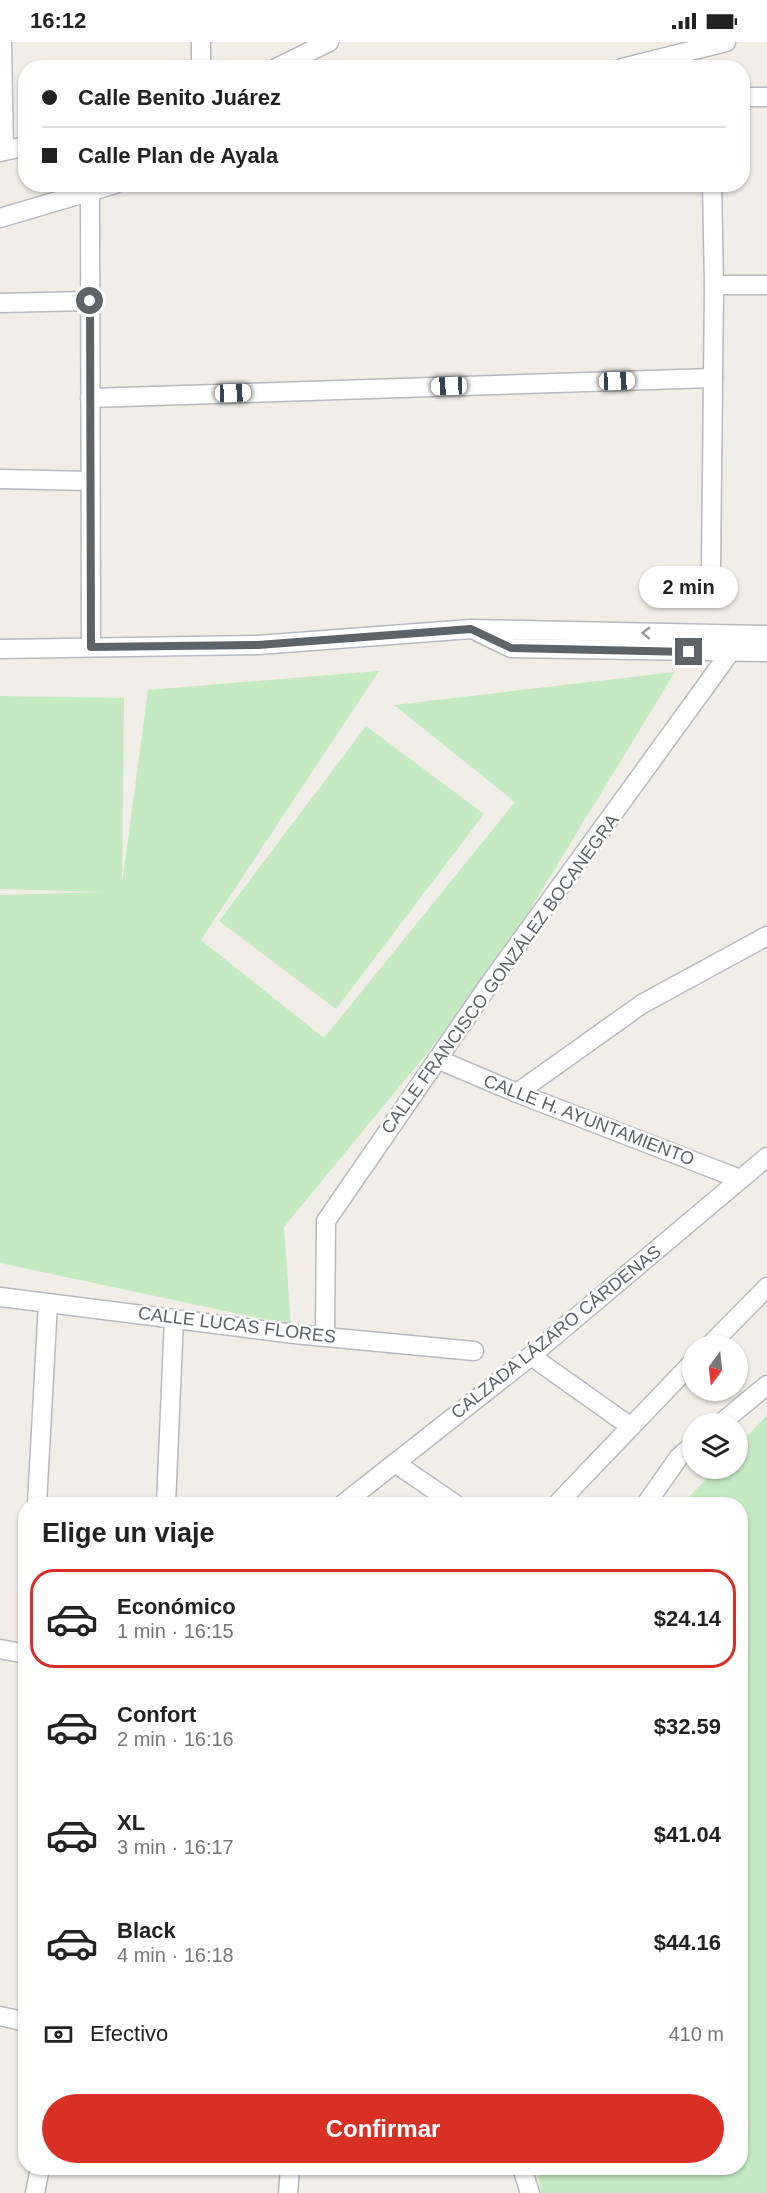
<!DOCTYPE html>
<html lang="es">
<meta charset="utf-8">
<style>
body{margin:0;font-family:Helvetica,sans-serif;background:#f2f2f2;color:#222;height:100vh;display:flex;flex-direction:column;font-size:22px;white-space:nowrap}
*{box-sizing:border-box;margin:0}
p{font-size:20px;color:#767676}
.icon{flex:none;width:33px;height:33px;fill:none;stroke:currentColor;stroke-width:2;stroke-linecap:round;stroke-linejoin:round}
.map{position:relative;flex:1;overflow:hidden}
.details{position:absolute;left:18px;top:1455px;width:730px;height:678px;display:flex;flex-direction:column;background:#fff;border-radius:24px;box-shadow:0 2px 4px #0004}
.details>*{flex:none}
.banner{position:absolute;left:18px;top:18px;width:732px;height:132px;border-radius:24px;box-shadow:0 2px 4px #0004;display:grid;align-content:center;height:132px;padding:0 24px;background:#fff}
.needle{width:39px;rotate:195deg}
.buttons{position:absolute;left:682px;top:1293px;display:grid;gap:12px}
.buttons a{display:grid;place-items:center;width:66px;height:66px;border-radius:50%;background:#fff;box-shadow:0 2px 4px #0004;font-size:30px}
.end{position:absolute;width:27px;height:27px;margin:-14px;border:8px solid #5e6368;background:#fff;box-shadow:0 0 0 3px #fff}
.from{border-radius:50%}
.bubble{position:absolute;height:42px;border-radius:21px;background:#fff;box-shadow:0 2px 4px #0004;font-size:20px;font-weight:700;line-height:42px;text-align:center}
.car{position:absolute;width:18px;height:36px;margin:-18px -9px;border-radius:8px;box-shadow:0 0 4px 2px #0007;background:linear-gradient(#fff 24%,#345 0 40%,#fff 0 76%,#345 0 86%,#fff 0)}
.banner b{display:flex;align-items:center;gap:21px;height:57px;font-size:22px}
.banner b+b{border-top:2px solid #e0e0e0}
.banner i{width:15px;height:15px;background:#222}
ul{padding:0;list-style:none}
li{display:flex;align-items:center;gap:18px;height:99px;margin:0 12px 9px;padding:0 12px;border:3px solid transparent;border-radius:24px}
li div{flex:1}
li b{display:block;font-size:22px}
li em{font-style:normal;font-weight:700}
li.on{border-color:#d93025}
li>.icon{width:54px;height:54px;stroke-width:1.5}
h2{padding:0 24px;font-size:27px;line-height:72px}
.pay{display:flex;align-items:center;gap:15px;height:66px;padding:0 24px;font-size:22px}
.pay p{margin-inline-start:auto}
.action{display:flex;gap:12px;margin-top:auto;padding:12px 24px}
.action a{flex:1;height:69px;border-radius:36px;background:#d93025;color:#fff;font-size:24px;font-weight:700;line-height:69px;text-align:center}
.status{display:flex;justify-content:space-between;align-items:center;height:42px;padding:0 30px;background:#fff;direction:ltr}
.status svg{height:16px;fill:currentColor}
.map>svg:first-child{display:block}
.green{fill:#c5e9c3}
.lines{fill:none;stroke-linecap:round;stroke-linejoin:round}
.minor-casing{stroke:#b7babe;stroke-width:21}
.minor{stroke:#fff;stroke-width:18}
.oneway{stroke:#969a9d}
.route{stroke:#5e6368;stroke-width:8}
.labels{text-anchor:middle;stroke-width:5;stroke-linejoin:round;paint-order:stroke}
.street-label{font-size:18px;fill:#5e6368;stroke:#fff}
</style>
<div class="status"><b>16:12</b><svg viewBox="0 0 49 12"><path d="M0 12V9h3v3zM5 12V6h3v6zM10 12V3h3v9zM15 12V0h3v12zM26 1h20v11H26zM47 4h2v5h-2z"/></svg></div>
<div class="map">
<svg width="767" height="2151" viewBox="0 0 767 2151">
<rect width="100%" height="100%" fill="#f1eee7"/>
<g class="green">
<polygon points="379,629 201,898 324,996 515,760 394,663 675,630 487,938 284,1185 291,1283 0,1221 0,853 104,850 0,847 0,654 124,656 122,842 148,648"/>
<polygon points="366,684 484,772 336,967 219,879"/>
<polygon points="767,1373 767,2151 541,2151 537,2126 741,2126 741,1462 682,1462 716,1427 738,1426 738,1404"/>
</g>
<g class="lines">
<g class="minor-casing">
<g id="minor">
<polyline points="2,0 4,109"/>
<polyline points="201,0 201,26"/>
<polyline points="276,26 329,0"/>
<polyline points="622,26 726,0"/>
<polyline points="742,55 767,55"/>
<polyline points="0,110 26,104"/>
<polyline points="90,142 91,605"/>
<polyline points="0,176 115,142"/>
<polyline points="714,243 767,243"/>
<polyline points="0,261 90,259"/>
<polyline points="90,356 713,336"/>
<polyline points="0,437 90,439"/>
<polyline points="711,529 714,243 712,142"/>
<polyline points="478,590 511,606 767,610"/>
<polyline points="0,607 258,603 471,587 767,593"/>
<polyline points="437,1017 517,1051 740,1137"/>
<polyline points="517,1051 642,962 767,894"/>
<polyline points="0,1255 294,1292 474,1309"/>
<polyline points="325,1294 326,1179 488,944 742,594"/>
<polyline points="709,1304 767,1245"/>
<polyline points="531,1314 631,1385"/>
<polyline points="720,1382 767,1343"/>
<polyline points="395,1421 455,1462"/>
<polyline points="37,1462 48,1261"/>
<polyline points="166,1462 174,1277"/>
<polyline points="343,1462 521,1322 767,1115"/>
<polyline points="557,1462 693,1320"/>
<polyline points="646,1462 679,1415 693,1403"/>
<polyline points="0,1607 26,1612"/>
<polyline points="0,1974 26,1980"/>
<polyline points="522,2126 530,2151"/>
<polyline points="35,2151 40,2126"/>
<polyline points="288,2151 290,2126"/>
</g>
</g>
<use href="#minor" class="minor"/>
</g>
<defs><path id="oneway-chevron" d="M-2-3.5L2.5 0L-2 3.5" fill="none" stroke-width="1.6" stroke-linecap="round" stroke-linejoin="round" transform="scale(1.5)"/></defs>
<use class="oneway" href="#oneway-chevron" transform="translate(646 591) rotate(-179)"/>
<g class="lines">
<polyline class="route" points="90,259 91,605 258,603 471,587 511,606 689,610"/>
</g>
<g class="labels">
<g class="street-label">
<text transform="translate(500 932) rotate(-54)" y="6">CALLE FRANCISCO GONZÁLEZ BOCANEGRA</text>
<text transform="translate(589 1078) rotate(21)" y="6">CALLE H. AYUNTAMIENTO</text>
<text transform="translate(237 1283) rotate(7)" y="6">CALLE LUCAS FLORES</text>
<text transform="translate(556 1290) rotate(-39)" y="6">CALZADA LÁZARO CÁRDENAS</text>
</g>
</g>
</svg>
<div class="buttons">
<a><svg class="needle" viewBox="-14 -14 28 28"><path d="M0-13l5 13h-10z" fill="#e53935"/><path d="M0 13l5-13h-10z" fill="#767676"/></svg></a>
<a><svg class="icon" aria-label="layers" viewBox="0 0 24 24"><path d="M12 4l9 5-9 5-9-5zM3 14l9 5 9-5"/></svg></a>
</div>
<i class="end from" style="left:90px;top:259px"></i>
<i class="end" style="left:689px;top:610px"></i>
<div class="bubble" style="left:639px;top:524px;width:99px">2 min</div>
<i class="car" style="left:617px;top:339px;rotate:88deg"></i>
<i class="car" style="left:449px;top:344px;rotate:268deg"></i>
<i class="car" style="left:233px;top:351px;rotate:88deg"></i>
<div class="banner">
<b><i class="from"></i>Calle Benito Juárez</b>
<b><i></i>Calle Plan de Ayala</b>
</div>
<section class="details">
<h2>Elige un viaje</h2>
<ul>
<li class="on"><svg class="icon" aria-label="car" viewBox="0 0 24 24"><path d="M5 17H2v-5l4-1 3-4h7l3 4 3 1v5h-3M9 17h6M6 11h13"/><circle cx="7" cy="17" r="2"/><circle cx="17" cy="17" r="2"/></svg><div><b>Económico</b><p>1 min · 16:15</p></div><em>$24.14</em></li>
<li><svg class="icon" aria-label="car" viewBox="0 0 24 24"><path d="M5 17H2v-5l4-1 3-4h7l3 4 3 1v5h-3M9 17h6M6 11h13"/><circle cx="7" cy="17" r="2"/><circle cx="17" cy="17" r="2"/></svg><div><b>Confort</b><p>2 min · 16:16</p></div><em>$32.59</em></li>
<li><svg class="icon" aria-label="car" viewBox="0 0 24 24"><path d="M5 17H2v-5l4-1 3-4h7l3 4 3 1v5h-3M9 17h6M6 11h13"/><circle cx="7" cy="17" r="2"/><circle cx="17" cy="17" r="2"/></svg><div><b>XL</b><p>3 min · 16:17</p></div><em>$41.04</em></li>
<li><svg class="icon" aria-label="car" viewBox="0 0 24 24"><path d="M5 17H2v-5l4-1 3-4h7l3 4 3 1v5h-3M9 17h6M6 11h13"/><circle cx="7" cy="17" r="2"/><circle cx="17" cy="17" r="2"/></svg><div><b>Black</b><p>4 min · 16:18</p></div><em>$44.16</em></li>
</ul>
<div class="pay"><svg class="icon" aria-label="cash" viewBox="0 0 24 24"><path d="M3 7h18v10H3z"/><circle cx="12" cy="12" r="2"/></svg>Efectivo<p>410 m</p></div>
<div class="action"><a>Confirmar</a></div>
</section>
</div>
